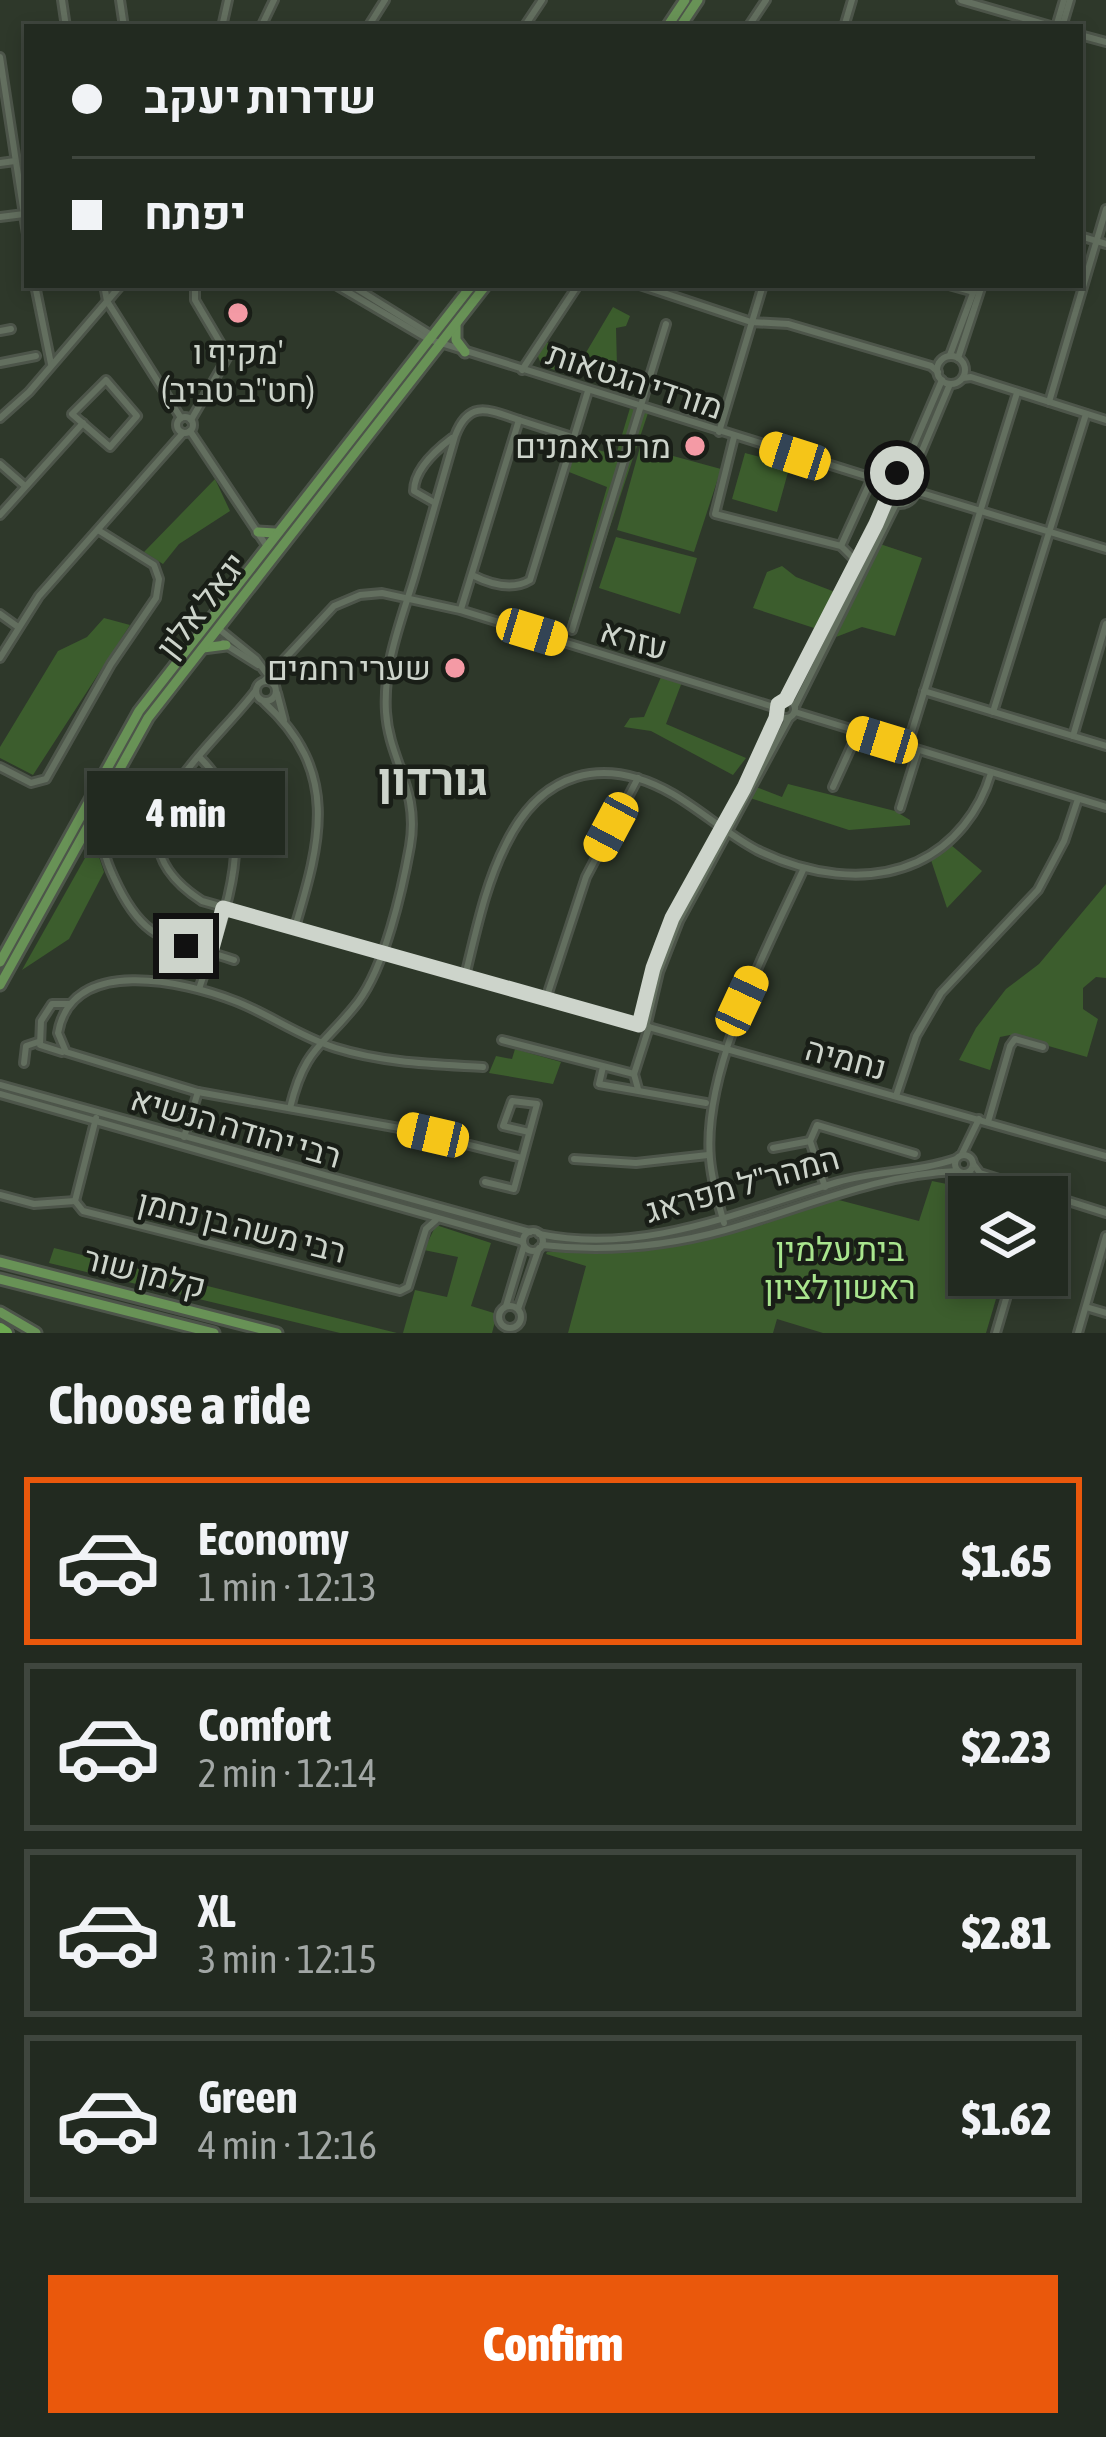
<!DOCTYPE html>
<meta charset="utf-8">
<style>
body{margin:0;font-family:"Asap Condensed",Heebo,sans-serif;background:#2e362d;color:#f1f3f6;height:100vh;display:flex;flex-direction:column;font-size:45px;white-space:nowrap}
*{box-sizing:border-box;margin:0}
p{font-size:39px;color:#a2a7a5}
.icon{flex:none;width:66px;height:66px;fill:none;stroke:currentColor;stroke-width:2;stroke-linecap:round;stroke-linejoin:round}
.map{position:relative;height:1333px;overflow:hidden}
.side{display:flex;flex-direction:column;background:#222a20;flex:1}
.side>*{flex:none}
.hud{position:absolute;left:24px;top:24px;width:1059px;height:264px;border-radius:0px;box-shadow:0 6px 18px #0003,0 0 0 3px #3f463e;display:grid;align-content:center;height:264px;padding:0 48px;background:#222a20}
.buttons{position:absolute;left:948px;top:1176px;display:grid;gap:24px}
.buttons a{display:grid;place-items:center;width:120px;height:120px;border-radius:0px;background:#222a20;box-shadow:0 6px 18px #0003,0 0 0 3px #3f463e;font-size:60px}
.end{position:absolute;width:54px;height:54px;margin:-27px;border:15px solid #cdd4cb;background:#111;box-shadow:0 0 0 6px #111}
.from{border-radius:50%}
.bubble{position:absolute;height:84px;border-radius:0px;background:#222a20;box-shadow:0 6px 18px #0003,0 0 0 3px #3f463e;font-size:39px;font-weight:800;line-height:84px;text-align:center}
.car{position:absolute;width:36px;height:72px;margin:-36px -18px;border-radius:15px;box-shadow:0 0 9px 3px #0007;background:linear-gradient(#f5c518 24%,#345 0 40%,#f5c518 0 76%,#345 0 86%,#f5c518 0)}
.hud b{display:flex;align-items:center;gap:42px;height:114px;font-size:45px}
.hud b+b{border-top:3px solid #3f463e}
.hud i{width:30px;height:30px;background:#f1f3f6}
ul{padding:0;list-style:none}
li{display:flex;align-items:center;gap:36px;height:168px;margin:0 24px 18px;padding:0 24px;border:6px solid #3f463e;border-radius:0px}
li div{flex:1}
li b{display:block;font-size:45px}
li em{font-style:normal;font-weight:800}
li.on{border-color:#ea580c}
li>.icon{width:108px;height:108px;stroke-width:1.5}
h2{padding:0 48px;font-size:54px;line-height:144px}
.primary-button{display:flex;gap:24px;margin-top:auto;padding:24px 48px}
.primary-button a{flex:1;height:138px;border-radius:0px;background:#ea580c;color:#fff;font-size:48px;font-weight:800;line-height:138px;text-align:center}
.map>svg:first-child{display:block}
.green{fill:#3c5d2d}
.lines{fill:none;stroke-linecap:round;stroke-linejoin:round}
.minor-casing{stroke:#4d554a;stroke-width:12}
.major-casing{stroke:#4d554a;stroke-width:15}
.highway-casing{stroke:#4d554a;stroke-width:18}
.minor{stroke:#636f5f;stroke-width:6}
.major{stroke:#689256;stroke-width:9}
.highway{stroke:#6ca950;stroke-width:12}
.route{stroke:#cdd4cb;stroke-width:15}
.poi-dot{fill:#f49aa5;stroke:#191e17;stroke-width:4.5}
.labels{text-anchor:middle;stroke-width:9;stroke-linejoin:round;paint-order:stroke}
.poi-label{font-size:33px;fill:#cdd4cb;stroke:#191e17;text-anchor:end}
.street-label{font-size:33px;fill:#cdd4cb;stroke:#191e17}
.park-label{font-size:33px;fill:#a9e58e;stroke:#191e17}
.district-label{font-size:45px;font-weight:bold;fill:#cdd4cb;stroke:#191e17}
</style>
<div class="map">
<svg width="1106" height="1333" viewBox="0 0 1106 1333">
<rect width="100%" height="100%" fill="#2e382a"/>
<g class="green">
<path d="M613,307L630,316L626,326L616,328L617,367L585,356L578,369C564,374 554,371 541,364L537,354L546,342L584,356Z"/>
<polygon points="630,408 648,413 574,635 566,630 607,487 569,472 577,444 616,455"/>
<polygon points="640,447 721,469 694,552 617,530"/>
<polygon points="745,453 790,465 777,512 732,499"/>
<polygon points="215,479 230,511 179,544 163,564 144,552"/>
<polygon points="616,537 697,558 680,614 599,588"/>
<polygon points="880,544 922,558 895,636 862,627 836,637"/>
<polygon points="782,566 796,577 835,592 814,628 753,608 767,572"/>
<polygon points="104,618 130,625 33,775 0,758 0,747 58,651 87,637"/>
<polygon points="661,677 682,682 666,724 746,758 733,775 651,731 624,727 630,718 644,717"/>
<polygon points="788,784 895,811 910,820 910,825 849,830 750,798 756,787 782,797"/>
<polygon points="94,842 104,872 69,939 22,970"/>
<polygon points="951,845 982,871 947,908 931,860"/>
<polygon points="1106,884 1106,978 1096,977 1083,988 1083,1009 1098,1019 1087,1057 1010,1035 1000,1037 990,1070 959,1060 976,1028 1006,989 1039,964"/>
<polygon points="515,1049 561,1062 553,1084 489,1073 496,1056 512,1059"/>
<polygon points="932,1181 1011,1197 969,1197 969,1275 1003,1275 986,1333 823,1333 777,1319 773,1333 568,1333 586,1266 546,1254 547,1252 653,1249 679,1245 761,1225 835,1199 919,1221"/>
<polygon points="436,1225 491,1243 471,1306 497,1314 492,1333 403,1333 415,1290 447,1297 458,1257 424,1250"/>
<polygon points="54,1248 397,1333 340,1333 49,1263"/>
</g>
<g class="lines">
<g class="minor-casing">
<g id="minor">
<polyline points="62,0 66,27"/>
<polyline points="120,0 124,27"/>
<polyline points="961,0 1054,27"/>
<polyline points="222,27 228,0"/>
<polyline points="261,27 274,0"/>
<polyline points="368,27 385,0"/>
<polyline points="524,27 542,0"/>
<polyline points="748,27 766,0"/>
<polyline points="844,27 852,0"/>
<polyline points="1056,27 1064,0"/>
<polyline points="1062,27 1070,0"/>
<polyline points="1080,35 1106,42"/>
<polyline points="0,57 27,234"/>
<polyline points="0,163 15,161"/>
<polyline points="0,217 24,214"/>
<polyline points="1080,236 1106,244"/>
<polyline points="35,285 51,364"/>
<polyline points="104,285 107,301 181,418"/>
<polyline points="336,285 428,339 885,482"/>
<polyline points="351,285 433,336"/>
<polyline points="640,285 751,322 788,324 931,366 938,372"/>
<polyline points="949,285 974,292"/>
<polyline points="0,331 11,329"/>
<polyline points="950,355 976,285"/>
<circle cx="951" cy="370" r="14"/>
<polyline points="958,358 982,285"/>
<polyline points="0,363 36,356"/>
<polyline points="522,370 578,285"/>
<polyline points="963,378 971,377 1106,420"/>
<polygon points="106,380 137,416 110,447 72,414"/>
<polyline points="1049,402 1106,209"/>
<circle cx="185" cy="425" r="8"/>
<polyline points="0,418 29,392 121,285"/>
<polyline points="191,420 228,356 195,300 195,285"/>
<polyline points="190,431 268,548"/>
<polyline points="719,432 763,285"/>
<polyline points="734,437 715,514 841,546 857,562"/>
<polyline points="0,464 25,486"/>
<circle cx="900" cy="488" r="16"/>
<polyline points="902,473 942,380"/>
<polyline points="911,477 950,384"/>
<polyline points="915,491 1106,549"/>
<path d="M435,503L414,491C414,470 436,450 452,438"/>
<polyline points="0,515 83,423"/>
<polyline points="841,546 872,478"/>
<path d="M472,575C490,584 512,591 530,580L588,391"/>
<polyline points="461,609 519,420 572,437"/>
<polyline points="0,614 18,627"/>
<polyline points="219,629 256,659 275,685"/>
<polyline points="572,630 666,324"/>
<polyline points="223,643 258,665"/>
<polyline points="0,658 39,596 183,433"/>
<circle cx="266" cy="691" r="10"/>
<polyline points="264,681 334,606 360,595 382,593 460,610 777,708"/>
<path d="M256,690C210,752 95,832 202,901L1106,1156"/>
<polyline points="924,691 1106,746"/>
<polyline points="277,693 284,720"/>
<polyline points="786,699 887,498"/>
<circle cx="786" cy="709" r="9"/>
<path d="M264,702C340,771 321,840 295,927"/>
<polyline points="795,706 896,504"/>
<polyline points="795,712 1106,807"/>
<polyline points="993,712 1086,414"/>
<polyline points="1073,736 1106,624"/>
<polyline points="907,747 1017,393"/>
<path d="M199,757C267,820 223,916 199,989"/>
<polyline points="0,767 31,783 46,779 111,664 156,598 159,579 154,565 98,530"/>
<polyline points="833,787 858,732"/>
<polyline points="900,808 918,750"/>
<path d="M104,823C99,842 106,861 114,878C145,946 169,938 234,960"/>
<path d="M465,976C476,932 485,885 506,844C541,772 603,754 673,794C702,811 727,834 757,850C806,874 866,885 917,862C954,845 980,811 991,773"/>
<polyline points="546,999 586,877 638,778"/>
<polyline points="639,1025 660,945 672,918 744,788 778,713"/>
<polyline points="646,1027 659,972 679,921 789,718"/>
<polyline points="502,1040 634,1074"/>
<polyline points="62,1052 40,1045 41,1021 52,1004 69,1004"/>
<polyline points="24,1063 26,1046 38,1042"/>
<path d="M483,1067C434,1064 384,1063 336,1048C300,1037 269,1014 235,1001C184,981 71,955 58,1033L66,1052L198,1092L405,1129L522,1158"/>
<polyline points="603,1067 599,1084 706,1103"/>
<polyline points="0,1085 530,1232"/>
<polyline points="638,1089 634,1074 649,1027"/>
<polyline points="0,1094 523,1242"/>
<polyline points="896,1096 916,1036 941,993 1038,890 1064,841 1078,799"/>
<path d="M290,1108C305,1046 323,1047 358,1002C385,966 402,891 410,846C420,789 389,761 386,712C383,665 401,621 414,578C428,531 441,483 455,436C469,399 489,410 519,420"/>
<polyline points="988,1122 1010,1046 1015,1039 1043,1047"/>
<polyline points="184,1137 198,1092"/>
<polyline points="773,1148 810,1141"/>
<polyline points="962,1154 979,1119"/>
<circle cx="964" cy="1164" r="9"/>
<polyline points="574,1159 636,1163 708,1155"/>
<polyline points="974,1165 980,1173 1106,1213"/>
<polyline points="965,1173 1000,1184"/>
<polyline points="485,1182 514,1189 537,1104 512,1101 503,1126 529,1132"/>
<polyline points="825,1187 810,1141 817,1125 915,1154"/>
<polyline points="0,1195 34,1204 75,1201"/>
<polyline points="75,1201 83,1211 400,1291 408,1287 426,1229 436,1220"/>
<polyline points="75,1201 96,1118"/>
<path d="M724,1223C718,1202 712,1181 710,1159C702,1071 768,946 804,868"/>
<circle cx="533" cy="1241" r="10"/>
<path d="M539,1234C644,1256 740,1211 838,1182C876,1171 919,1172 956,1159"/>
<path d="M542,1245C605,1252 664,1247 725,1230C804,1208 876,1174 958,1171"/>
<circle cx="510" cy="1317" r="11"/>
<polyline points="506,1306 524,1246"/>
<polyline points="1086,1307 1106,1313"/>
<polyline points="518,1309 539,1248"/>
<polyline points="996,1333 1013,1275"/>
<polyline points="1078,1333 1106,1236"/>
</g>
</g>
<g class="major-casing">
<g id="major">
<polyline points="667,27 685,0"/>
<polyline points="680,27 698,0"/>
<polyline points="456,324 456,340 465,352"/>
<polyline points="258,532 275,533"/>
<polyline points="203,648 226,645"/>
<polyline points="0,962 139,711 472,285"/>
<polyline points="0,985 148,718 486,285"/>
<polyline points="0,1262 277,1333"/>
<polyline points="0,1279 214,1333"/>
<polyline points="0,1312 36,1333"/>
</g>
</g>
<g class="highway-casing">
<polyline id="highway" points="0,1329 6,1333"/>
</g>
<use href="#minor" class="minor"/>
<use href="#major" class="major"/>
<use href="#highway" class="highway"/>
</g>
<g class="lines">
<polyline class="route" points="186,946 211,952 223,908 639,1025 653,968 672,918 744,788 776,718 778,704 786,699 876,524 887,498 885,482 897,473"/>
</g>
<g class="poi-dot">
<circle cx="238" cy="313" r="12"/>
<circle cx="695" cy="446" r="12"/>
<circle cx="455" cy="668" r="12"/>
</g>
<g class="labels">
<g class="poi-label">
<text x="238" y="364" text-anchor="middle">מקיף ו'<tspan x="238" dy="38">(חט"ב טביב)</tspan></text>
<text x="671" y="458">מרכז אמנים</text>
<text x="431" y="680">שערי רחמים</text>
</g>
<g class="street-label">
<text transform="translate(635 380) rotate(18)" y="12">מורדי הגטאות</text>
<text transform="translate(201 605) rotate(-52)" y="12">יגאל אלון</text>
<text transform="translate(634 639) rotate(17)" y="12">עזרא</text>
<text transform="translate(846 1058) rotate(15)" y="12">נחמיה</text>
<text transform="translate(236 1127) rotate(16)" y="12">רבי יהודה הנשיא</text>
<text transform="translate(742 1184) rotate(-16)" y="12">המהר"ל מפראג</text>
<text transform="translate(242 1226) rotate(14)" y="12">רבי משה בן נחמן</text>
<text transform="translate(145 1272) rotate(14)" y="12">קלמן שור</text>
</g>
<g class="park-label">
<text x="840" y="1261">בית עלמין<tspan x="840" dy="38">ראשון לציון</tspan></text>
</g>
<g class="district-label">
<text x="433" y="795">גורדון</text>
</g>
</g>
</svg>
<div class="buttons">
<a><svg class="icon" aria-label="layers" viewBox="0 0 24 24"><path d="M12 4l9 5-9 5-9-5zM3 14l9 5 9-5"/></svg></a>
</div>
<i class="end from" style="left:897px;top:473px"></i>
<i class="end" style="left:186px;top:946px"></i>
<div class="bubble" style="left:87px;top:771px;width:198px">4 min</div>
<i class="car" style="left:795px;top:456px;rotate:288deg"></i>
<i class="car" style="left:532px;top:632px;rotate:107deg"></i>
<i class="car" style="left:882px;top:740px;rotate:287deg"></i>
<i class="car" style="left:611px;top:827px;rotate:208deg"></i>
<i class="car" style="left:742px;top:1001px;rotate:25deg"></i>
<i class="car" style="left:433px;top:1135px;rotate:283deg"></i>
<div class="hud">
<b><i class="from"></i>שדרות יעקב</b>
<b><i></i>יפתח</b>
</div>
</div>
<section class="side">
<h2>Choose a ride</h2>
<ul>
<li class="on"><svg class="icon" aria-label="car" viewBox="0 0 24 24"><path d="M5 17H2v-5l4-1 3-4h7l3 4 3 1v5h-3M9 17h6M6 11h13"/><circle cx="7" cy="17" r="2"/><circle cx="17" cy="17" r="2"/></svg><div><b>Economy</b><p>1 min · 12:13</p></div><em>$1.65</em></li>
<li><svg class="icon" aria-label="car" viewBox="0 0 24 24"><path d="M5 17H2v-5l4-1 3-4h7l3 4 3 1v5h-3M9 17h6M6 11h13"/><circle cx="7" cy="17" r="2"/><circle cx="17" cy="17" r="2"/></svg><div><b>Comfort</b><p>2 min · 12:14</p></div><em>$2.23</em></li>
<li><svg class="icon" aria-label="car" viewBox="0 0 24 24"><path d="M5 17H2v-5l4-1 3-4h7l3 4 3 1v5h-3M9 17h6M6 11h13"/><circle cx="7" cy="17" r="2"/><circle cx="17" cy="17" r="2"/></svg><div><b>XL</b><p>3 min · 12:15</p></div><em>$2.81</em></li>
<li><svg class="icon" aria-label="car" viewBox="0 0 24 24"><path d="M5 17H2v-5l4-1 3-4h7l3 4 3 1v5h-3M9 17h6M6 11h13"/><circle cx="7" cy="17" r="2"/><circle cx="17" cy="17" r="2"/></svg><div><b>Green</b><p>4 min · 12:16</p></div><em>$1.62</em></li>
</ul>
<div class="primary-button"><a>Confirm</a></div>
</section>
